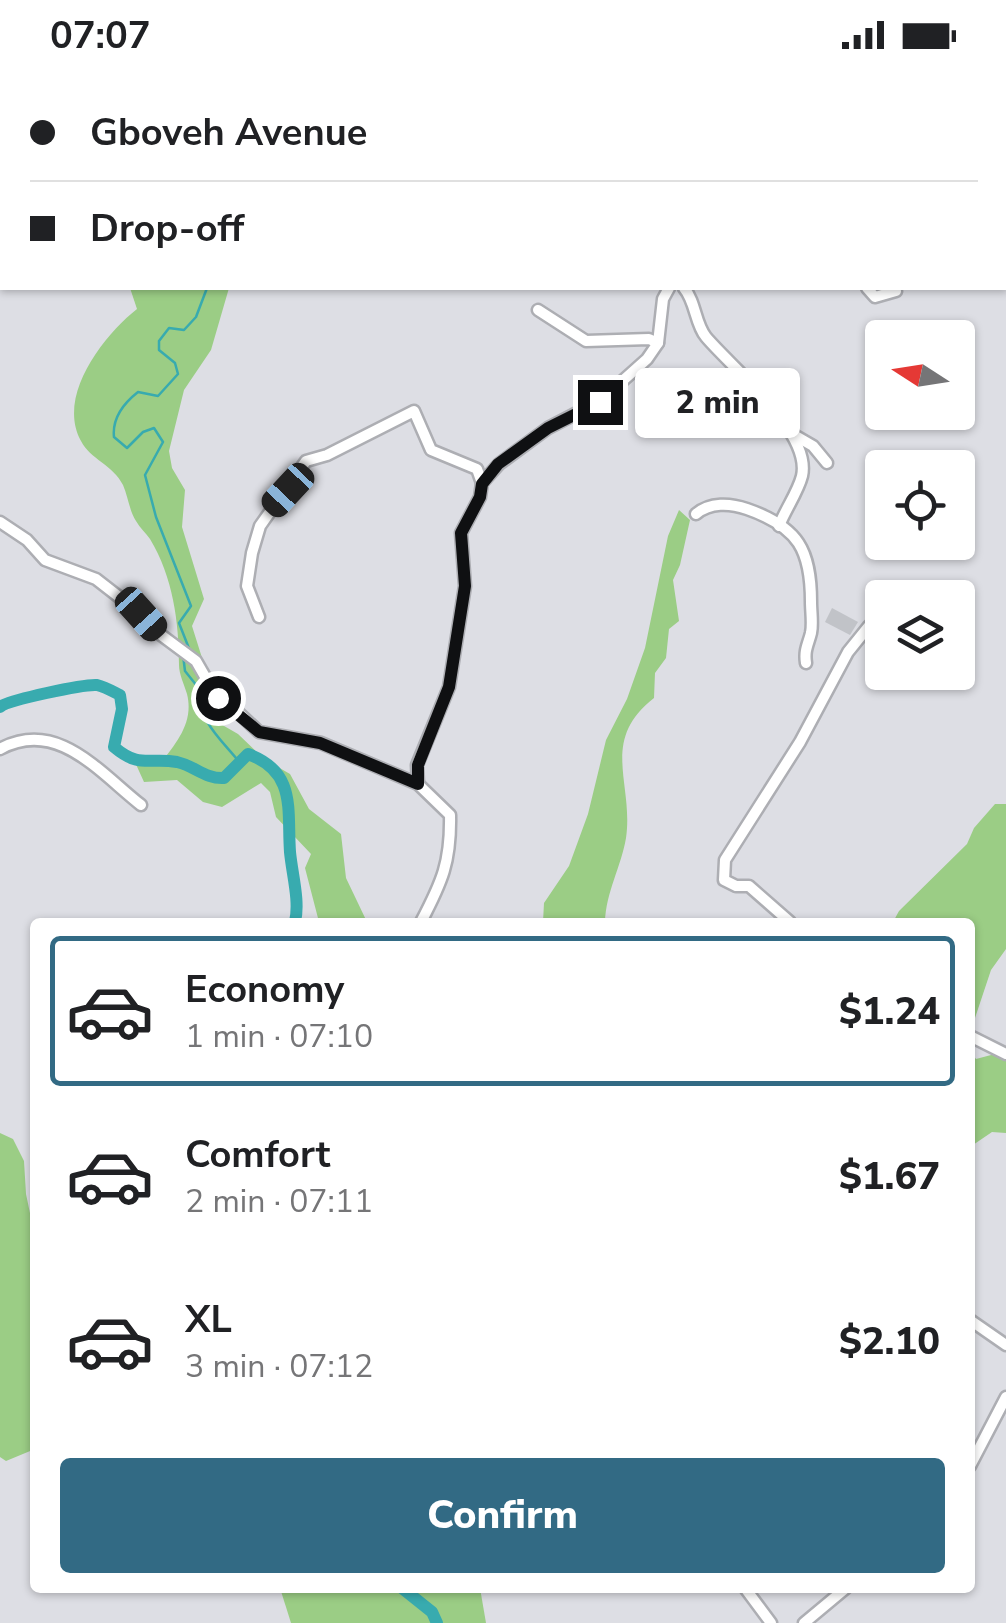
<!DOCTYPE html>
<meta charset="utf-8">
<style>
body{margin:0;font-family:"Nunito Sans",sans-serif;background:#f6f6f6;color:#202124;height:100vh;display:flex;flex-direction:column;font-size:38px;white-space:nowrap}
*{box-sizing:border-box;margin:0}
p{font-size:32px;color:#757577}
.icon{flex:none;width:55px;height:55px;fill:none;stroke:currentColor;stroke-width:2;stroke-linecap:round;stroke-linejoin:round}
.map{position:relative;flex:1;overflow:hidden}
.drawer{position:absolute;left:30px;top:848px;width:945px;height:675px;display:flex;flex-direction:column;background:#fff;border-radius:10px;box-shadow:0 2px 8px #0004}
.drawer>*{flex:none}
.banner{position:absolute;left:0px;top:0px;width:1008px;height:220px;box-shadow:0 2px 8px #0004;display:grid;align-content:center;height:220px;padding:0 30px;background:#fff}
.needle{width:65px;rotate:282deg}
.controls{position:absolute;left:865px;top:250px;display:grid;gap:20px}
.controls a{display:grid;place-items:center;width:110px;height:110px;border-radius:10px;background:#fff;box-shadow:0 2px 8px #0004;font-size:50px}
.end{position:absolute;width:45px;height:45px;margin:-22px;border:12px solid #0f1012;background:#fff;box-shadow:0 0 0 5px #fff}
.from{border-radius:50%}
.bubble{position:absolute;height:70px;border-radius:10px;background:#fff;box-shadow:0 2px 8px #0004;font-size:32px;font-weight:800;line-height:70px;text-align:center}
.car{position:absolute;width:30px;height:60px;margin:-30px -15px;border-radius:12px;box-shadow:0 0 8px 2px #0007;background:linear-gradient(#222 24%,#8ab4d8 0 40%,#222 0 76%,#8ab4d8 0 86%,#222 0)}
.banner b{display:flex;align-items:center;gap:35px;height:95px;font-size:38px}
.banner b+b{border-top:2px solid #e0e0e0}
.banner i{width:25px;height:25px;background:#202124}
ul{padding:18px 0 0;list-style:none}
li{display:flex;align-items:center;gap:30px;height:150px;margin:0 20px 15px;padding:0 10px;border:5px solid transparent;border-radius:10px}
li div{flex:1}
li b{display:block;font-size:38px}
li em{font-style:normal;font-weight:800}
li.selected{border-color:#326a84}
li>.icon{width:90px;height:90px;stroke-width:1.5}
.primary-button{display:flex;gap:20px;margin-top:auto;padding:20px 30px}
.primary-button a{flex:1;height:115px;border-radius:10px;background:#326a84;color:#fff;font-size:40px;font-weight:800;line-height:115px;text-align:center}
.status{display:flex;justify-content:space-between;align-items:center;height:70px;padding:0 50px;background:#fff;direction:ltr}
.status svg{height:28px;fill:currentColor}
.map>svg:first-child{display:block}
.green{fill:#9bcd85}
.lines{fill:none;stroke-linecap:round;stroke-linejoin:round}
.stream{stroke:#38abaf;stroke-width:2.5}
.river{stroke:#38abaf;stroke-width:12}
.building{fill:#c1c3c8}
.minor-casing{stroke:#adaeb3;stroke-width:15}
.minor{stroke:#fff;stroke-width:10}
.route{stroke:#0f1012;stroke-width:12}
</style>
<div class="status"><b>07:07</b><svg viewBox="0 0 49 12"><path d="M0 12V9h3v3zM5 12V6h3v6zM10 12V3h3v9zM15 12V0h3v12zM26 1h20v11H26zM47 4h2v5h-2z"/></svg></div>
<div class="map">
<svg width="1006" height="1553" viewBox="0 0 1006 1553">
<rect width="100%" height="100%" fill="#dddee4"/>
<g class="green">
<path d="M130,218H229L211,280L184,320L169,381L172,398L185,420L182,457L204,529L192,556L203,591L212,649L238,664L264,689L290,704L309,739L341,764L346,808L367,852H319L305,798L311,784L276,747L270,722L261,713L222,737L203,732L177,710L144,712L134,690L161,693C177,672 194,652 187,624C184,614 179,604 179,595C179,552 173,507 150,469C146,463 140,458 136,451C129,440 128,426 123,415C113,395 90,389 81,371C56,326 104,265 137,239Z"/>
<path d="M679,440L690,450L680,495L673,510L679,551L669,559L666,588L655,603L654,628C599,671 634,713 626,768C621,797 606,822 605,852H543L544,833L569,796L588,744L606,670L627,629L645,578L668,466Z"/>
<polygon points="995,734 1006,734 1006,879 991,900 970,963 970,852 893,852 899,841 967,774 974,758"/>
<polygon points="970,981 976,989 1006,981 1006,1063 992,1062 970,1077"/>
<polygon points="0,1063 13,1069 24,1091 26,1124 35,1167 35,1379 6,1391 0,1387"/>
<polygon points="280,1518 480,1518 486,1553 291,1553"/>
</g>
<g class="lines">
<g class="stream">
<polyline points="742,0 748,2"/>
<polyline points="299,2 301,0"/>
<path d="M190,581L179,553L191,536L156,447L145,405L163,372L154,358L143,362L127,378L114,367C112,348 124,333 138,322L158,326L178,304L175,293L159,280V271L169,258L184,260L196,247L207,218"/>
<path d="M183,585L185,601L201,621C196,650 223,671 240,693L248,684"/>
</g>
<g class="river">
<path d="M0,637C8,630 84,614 97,615C105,617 112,621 120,625L122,639L114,677C140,699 149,687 177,692C195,696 205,709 224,708L248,684C297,702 287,740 290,782C292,804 300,831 295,852"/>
<polyline points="402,1518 432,1542 437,1553"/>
</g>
</g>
<polygon class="building" points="832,538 858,552 850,565 825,552"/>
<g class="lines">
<g class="minor-casing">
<g id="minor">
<path d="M684,218C696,232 695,254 706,267C732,298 812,362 802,406C798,422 785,440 779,456"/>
<polyline points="867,218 875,227 896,221"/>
<polyline points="538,240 586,271 649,269 658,273"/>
<polyline points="794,365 813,376 827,393"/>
<path d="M696,444C710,432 730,433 747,439C799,457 811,481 811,532C811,542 813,554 811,563C808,575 804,580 806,593"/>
<path d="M0,452L27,470L45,490L96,509L141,544L157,562L196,591L219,631L228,633L259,662L321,673L418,714L450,745C451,792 442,812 421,852"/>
<polyline points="259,547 247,516 252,483 260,456 306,391 327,385 414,341 431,380 477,399 482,413"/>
<path d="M0,679C57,648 99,702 141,735"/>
<polyline points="418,714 417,695 449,617 465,516 461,463 480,427 482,413 499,394 548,358 600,331 647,289 658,273 663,229 669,218"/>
<polyline points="790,852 749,816 736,816 724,810 725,790 800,672 848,582 869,556"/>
<polyline points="970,966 1006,984"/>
<polyline points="970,1250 1006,1275"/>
<polyline points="970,1396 1006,1327"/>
<polyline points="745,1518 771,1553"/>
<polyline points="804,1553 846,1518"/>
</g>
</g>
<use href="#minor" class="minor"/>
</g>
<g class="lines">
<polyline class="route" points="218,628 259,662 320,673 418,714 418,695 449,617 465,516 461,463 480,427 482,414 498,394 548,358 600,332"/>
</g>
</svg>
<div class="controls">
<a><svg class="needle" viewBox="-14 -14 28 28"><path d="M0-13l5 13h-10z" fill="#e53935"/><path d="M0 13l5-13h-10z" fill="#757577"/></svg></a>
<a><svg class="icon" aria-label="locate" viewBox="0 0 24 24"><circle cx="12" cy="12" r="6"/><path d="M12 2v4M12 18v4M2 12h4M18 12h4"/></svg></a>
<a><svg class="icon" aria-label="layers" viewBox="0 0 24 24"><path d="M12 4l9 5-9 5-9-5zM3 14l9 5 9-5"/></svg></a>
</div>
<i class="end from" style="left:218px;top:628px"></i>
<i class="end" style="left:600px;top:332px"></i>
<div class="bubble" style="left:635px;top:298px;width:165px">2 min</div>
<i class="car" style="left:288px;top:420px;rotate:223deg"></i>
<i class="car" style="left:141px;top:544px;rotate:138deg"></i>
<div class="banner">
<b><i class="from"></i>Gboveh Avenue</b>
<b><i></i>Drop-off</b>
</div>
<section class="drawer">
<ul>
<li class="selected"><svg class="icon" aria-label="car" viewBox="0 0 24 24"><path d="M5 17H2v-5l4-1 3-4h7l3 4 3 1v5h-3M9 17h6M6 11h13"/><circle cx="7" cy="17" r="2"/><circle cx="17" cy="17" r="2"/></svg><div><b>Economy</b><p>1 min · 07:10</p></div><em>$1.24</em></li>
<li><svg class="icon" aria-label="car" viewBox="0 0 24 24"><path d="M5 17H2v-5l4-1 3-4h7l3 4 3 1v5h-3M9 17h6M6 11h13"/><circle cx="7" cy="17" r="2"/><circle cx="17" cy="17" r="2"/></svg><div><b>Comfort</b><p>2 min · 07:11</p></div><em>$1.67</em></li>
<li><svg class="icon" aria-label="car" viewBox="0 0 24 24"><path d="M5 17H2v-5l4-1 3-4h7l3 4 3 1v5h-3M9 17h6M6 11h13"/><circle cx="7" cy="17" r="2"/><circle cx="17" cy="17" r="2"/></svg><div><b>XL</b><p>3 min · 07:12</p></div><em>$2.10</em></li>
</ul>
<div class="primary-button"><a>Confirm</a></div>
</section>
</div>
